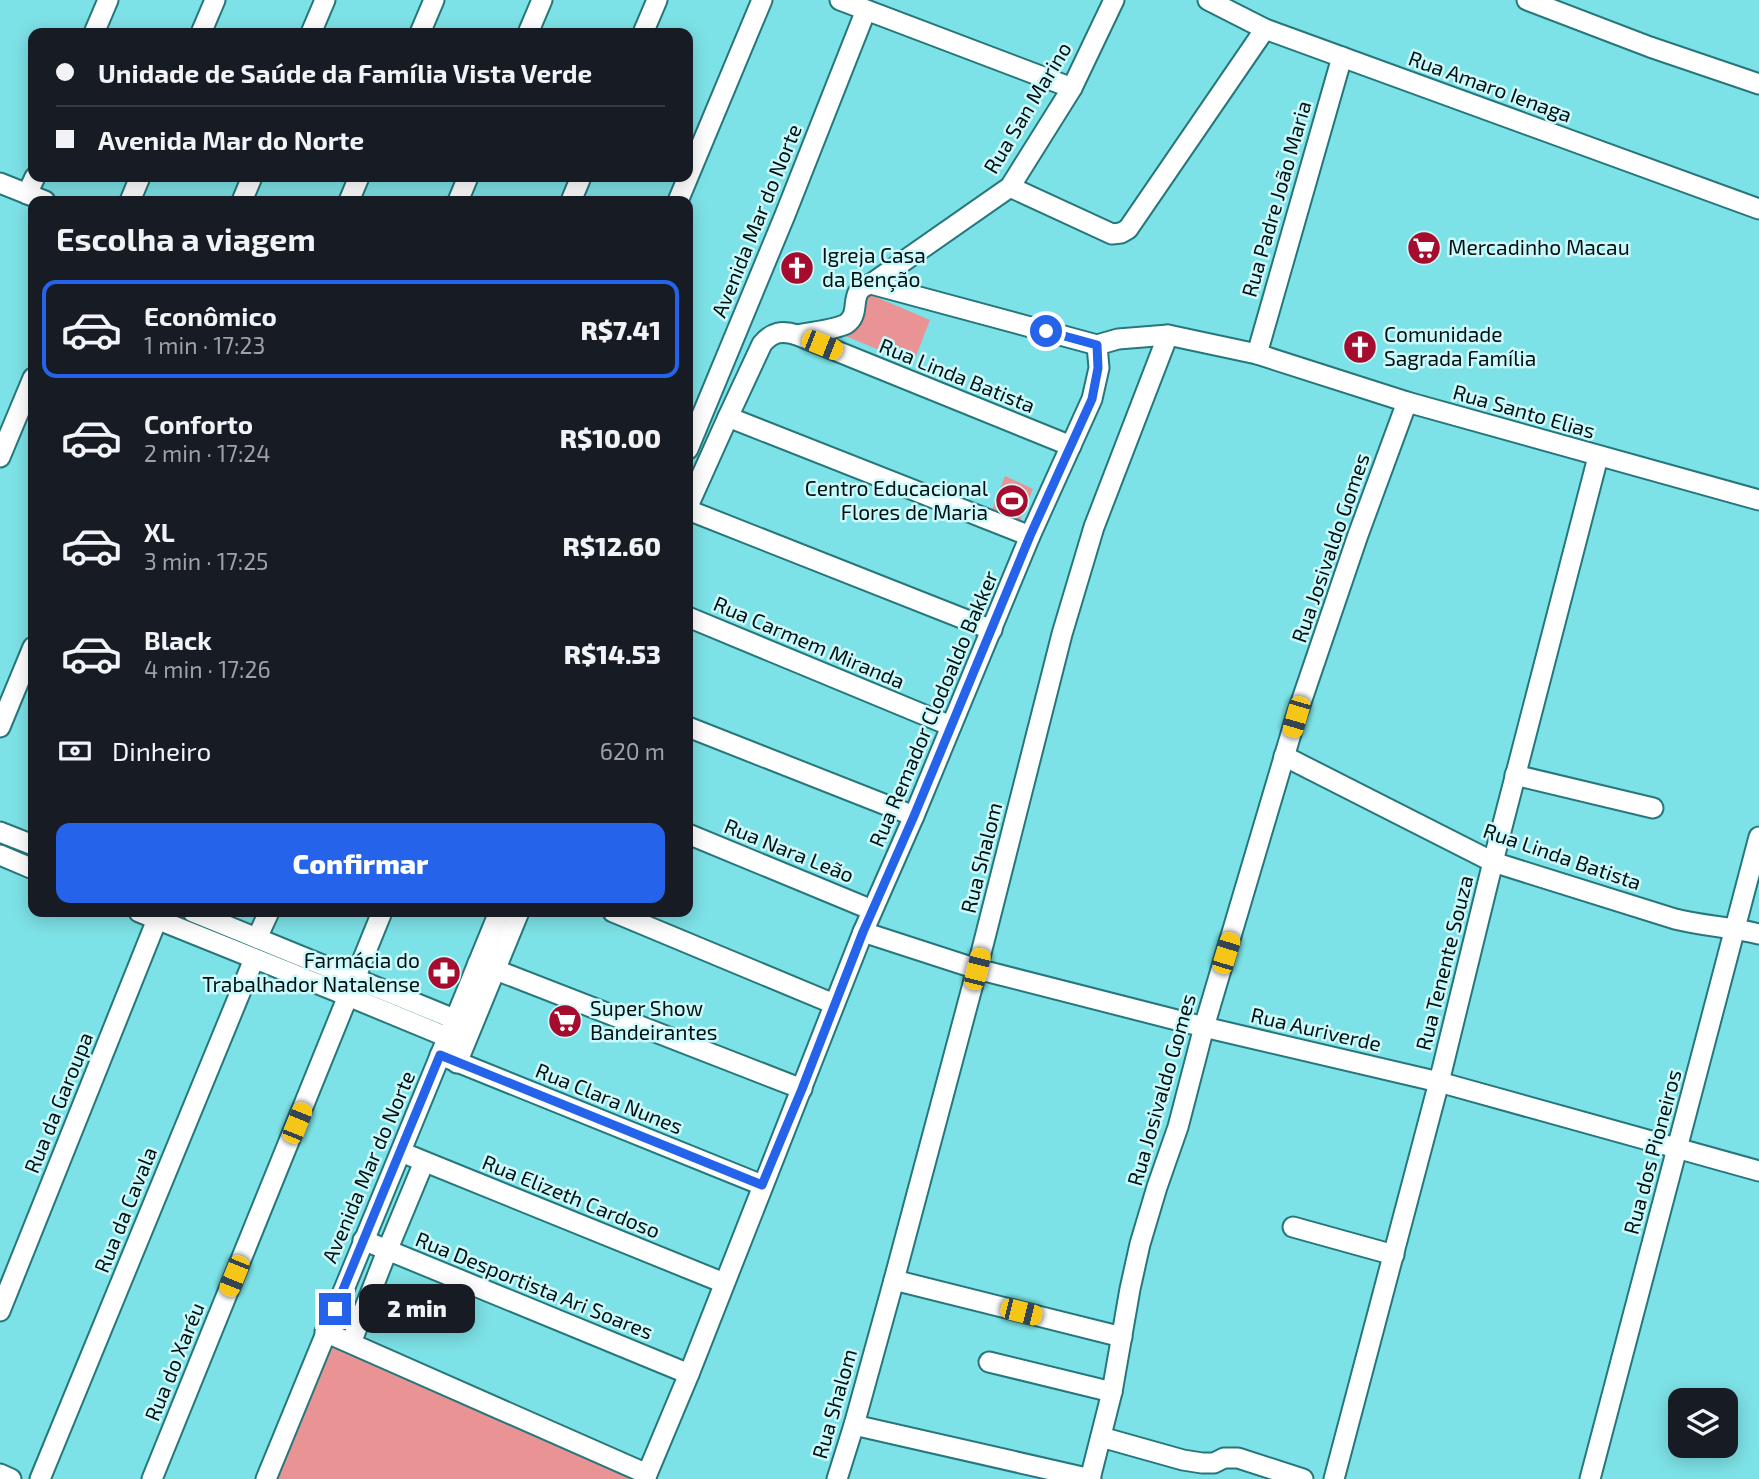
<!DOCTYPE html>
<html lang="pt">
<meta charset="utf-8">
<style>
body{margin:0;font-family:"Exo 2",sans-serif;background:#242831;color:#f1f3f6;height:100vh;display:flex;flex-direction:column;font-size:26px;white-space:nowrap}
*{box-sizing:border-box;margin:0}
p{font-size:23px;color:#9ea1a6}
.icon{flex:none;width:38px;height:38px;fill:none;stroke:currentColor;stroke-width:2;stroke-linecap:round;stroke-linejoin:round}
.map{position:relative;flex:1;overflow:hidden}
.panel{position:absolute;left:28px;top:196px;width:665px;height:721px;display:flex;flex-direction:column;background:#171b24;border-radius:14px;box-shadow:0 4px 18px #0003}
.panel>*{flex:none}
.banner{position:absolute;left:28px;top:28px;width:665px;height:154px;border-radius:14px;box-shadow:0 4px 18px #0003;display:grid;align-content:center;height:154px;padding:0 28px;background:#171b24}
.fabs{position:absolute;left:1668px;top:1388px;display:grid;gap:14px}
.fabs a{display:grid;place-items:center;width:70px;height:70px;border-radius:14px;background:#171b24;box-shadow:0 4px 18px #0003;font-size:35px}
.end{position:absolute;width:32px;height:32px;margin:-16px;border:9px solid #2563eb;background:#fff;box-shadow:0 0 0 4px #fff}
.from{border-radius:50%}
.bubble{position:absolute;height:49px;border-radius:14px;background:#171b24;box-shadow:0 4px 18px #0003;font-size:23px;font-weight:800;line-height:49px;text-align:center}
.car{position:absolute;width:21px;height:42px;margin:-21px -10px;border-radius:9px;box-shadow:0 0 5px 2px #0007;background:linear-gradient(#f5c518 24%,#345 0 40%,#f5c518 0 76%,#345 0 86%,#f5c518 0)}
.banner b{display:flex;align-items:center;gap:24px;height:66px;font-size:26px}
.banner b+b{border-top:2px solid #363941}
.banner i{width:18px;height:18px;background:#f1f3f6}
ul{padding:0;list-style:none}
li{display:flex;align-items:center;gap:21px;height:98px;margin:0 14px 10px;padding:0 14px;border:4px solid transparent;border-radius:14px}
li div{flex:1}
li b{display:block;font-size:26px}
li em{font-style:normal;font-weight:800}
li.selected{border-color:#2563eb}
li>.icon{width:63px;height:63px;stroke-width:1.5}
h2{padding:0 28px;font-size:32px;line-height:84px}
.pay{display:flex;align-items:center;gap:18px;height:77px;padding:0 28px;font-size:26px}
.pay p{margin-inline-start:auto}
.action{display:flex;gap:14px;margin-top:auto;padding:14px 28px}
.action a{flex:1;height:80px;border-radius:14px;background:#2563eb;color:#fff;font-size:28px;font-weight:800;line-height:80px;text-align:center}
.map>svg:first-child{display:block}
.green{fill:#e99394}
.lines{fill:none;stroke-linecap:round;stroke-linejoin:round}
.minor-casing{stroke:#26777b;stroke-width:23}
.minor{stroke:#fff;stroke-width:19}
.route{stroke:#2563eb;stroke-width:9}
.labels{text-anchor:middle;stroke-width:5;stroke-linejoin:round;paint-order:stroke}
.street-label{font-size:21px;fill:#001011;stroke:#ccfafc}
.poi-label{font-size:21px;fill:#001011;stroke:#ccfafc;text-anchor:start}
</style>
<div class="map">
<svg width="1759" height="1479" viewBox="0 0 1759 1479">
<rect width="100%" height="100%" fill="#7de2e7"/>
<g class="green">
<polygon points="864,292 930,320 913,364 843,335"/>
<polygon points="1005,476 1033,489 1018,525 991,513"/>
<polygon points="331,1334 645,1479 267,1479"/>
</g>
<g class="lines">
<g class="minor-casing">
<g id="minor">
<polyline points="840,0 1072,88"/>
<polyline points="1208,0 1265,29 1759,209"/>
<polyline points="1527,0 1650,47 1759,84"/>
<polyline points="94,33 108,0"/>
<polyline points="201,33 215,0"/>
<polyline points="311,33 325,0"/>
<polyline points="420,33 434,0"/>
<polyline points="528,33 542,0"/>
<polyline points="643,33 657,0"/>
<polyline points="0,183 45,201"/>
<polyline points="1010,187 1112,234 1121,233 1128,229 1265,29"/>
<polyline points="27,194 35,177"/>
<polyline points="130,201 140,177"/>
<polyline points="242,201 252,177"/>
<polyline points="349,201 359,177"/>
<polyline points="458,201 468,177"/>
<polyline points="571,201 581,177"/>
<polyline points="678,201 762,0"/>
<polyline points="871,284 1097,345 1118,339 1168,335 1257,354 1407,402 1759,500"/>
<path d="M797,335C808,333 837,329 846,324C863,313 846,290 871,284L1010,187L1072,88L1114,0"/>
<polyline points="1257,354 1342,57"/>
<polyline points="728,417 1030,536"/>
<polyline points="688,449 785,215 866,10"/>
<polyline points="0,457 33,378"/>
<path d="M688,506L728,417L762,344C772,332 782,330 797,335L1071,446"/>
<polyline points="688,510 992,630"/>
<polyline points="688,617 951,726"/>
<polyline points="0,727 33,647"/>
<polyline points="688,727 914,816"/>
<path d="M1284,756L1493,862L1675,919C1703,926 1731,927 1759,934"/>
<polyline points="1515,775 1653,808"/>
<polyline points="0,832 33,845"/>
<polyline points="688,834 872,910"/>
<polyline points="0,855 33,869"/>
<polyline points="139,912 348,996 447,1037"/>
<polyline points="193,912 454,1019"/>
<polyline points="613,912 834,1004"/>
<polyline points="863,932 977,969 1204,1027 1439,1082 1759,1171"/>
<polyline points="257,938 269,912"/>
<polyline points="478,963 802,1089"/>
<polyline points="440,1055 762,1185"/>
<polyline points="457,1063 519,912"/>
<polyline points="401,1152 724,1283"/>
<polyline points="1293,1227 1394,1255"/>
<polyline points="363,1240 689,1374"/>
<polyline points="894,1280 1122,1337"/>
<polyline points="0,1311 160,912"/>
<polyline points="325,1332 647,1474"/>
<polyline points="351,1343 387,1251 424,1162"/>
<polyline points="989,1362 1112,1392"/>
<polyline points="854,1425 1091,1479"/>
<polyline points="1101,1437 1183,1460 1202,1463 1214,1463 1224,1458 1238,1458 1303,1479"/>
<polyline points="0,1474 11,1479"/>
<polyline points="40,1479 254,959"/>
<polyline points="152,1479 382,912"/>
<path d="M266,1479C343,1289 422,1101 499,912"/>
<polyline points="645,1479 689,1374 863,932 914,816 1030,536 1092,399 1099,368 1097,345"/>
<polyline points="837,1479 854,1425 894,1280 977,969 1062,634 1094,527 1168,335"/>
<polyline points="1090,1479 1112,1392 1130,1289 1140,1244 1157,1187 1178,1127 1204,1027 1296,717 1358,535 1407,402"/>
<polyline points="1334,1479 1439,1082 1493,862 1598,457"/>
<polyline points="1590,1479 1759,837"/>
</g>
</g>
<use href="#minor" class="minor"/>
</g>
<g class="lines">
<polyline class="route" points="335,1309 440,1055 762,1185 802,1089 863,932 914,816 1030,536 1092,399 1098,368 1097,345 1046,331"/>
</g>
<defs>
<g id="supermarket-disc" transform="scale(1.75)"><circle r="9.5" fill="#a60c2d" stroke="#ccfafc"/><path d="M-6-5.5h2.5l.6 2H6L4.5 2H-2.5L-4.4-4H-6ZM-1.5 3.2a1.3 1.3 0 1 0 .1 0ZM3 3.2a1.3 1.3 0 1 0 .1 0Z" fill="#fff"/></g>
<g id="church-disc" transform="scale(1.75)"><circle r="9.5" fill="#a60c2d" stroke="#ccfafc"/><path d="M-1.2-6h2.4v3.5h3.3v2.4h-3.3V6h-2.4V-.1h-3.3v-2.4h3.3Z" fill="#fff"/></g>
<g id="stadium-disc" transform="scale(1.75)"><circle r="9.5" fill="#a60c2d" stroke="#ccfafc"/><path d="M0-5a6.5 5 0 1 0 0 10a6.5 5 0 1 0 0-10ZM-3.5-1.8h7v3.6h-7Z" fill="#fff"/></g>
<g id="pharmacy-disc" transform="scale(1.75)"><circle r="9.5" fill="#a60c2d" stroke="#ccfafc"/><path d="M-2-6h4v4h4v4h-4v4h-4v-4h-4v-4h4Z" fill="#fff"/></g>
</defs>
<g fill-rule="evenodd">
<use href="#supermarket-disc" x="1424" y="248"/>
<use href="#church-disc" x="797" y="268"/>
<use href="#church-disc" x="1360" y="347"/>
<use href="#stadium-disc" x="1012" y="501"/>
<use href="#pharmacy-disc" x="444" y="973"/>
<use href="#supermarket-disc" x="565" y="1021"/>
</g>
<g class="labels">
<g class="street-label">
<text transform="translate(1490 87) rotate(20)" y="7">Rua Amaro Ienaga</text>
<text transform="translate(1028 108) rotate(-59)" y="7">Rua San Marino</text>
<text transform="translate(1277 199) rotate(-74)" y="7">Rua Padre João Maria</text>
<text transform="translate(757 221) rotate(-68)" y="7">Avenida Mar do Norte</text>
<text transform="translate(957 376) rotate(22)" y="7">Rua Linda Batista</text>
<text transform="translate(1524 412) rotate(16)" y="7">Rua Santo Elias</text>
<text transform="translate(1331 548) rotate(-71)" y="7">Rua Josivaldo Gomes</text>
<text transform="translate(809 643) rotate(23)" y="7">Rua Carmem Miranda</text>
<text transform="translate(934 709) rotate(-67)" y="7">Rua Remador Clodoaldo Bakker</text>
<text transform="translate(789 851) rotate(22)" y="7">Rua Nara Leão</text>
<text transform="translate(1562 857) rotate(19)" y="7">Rua Linda Batista</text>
<text transform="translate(982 858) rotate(-76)" y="7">Rua Shalom</text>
<text transform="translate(1445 963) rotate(-76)" y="7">Rua Tenente Souza</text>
<text transform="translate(1316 1030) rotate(13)" y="7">Rua Auriverde</text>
<text transform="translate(1162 1090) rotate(-74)" y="7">Rua Josivaldo Gomes</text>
<text transform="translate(609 1099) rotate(22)" y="7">Rua Clara Nunes</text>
<text transform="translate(59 1103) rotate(-68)" y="7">Rua da Garoupa</text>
<text transform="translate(1653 1152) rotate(-75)" y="7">Rua dos Pioneiros</text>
<text transform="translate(369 1167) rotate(-67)" y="7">Avenida Mar do Norte</text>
<text transform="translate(571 1197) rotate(22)" y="7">Rua Elizeth Cardoso</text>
<text transform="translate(126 1210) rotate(-68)" y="7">Rua da Cavala</text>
<text transform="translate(534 1286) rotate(22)" y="7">Rua Desportista Ari Soares</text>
<text transform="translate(175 1362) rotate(-68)" y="7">Rua do Xaréu</text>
<text transform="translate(835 1404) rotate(-74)" y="7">Rua Shalom</text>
</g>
<g class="poi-label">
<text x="1448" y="255">Mercadinho Macau</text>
<text x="822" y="263">Igreja Casa<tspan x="822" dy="24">da Benção</tspan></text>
<text x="1384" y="342">Comunidade<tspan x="1384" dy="24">Sagrada Família</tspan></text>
<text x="988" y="496" text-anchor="end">Centro Educacional<tspan x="988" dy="24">Flores de Maria</tspan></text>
<text x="420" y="968" text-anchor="end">Farmácia do<tspan x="420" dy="24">Trabalhador Natalense</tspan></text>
<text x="590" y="1016">Super Show<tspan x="590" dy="24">Bandeirantes</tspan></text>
</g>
</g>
</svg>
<div class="fabs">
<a><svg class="icon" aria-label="layers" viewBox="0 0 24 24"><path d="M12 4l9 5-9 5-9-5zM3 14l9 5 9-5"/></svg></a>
</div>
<i class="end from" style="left:1046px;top:331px"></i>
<i class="end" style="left:335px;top:1309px"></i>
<div class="bubble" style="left:359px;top:1284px;width:116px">2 min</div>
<i class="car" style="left:822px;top:345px;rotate:112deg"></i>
<i class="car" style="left:1296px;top:717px;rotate:196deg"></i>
<i class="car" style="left:1226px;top:953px;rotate:17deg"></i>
<i class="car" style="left:977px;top:969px;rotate:14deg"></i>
<i class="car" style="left:297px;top:1123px;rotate:22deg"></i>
<i class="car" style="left:234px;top:1276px;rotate:202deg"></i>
<i class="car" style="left:1021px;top:1312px;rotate:104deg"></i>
<div class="banner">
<b><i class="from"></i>Unidade de Saúde da Família Vista Verde</b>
<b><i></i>Avenida Mar do Norte</b>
</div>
<section class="panel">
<h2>Escolha a viagem</h2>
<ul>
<li class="selected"><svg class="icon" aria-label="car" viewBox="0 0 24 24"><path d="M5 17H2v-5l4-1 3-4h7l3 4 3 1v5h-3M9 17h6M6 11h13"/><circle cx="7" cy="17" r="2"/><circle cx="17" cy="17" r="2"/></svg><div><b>Econômico</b><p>1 min · 17:23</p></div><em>R$7.41</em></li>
<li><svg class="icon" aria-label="car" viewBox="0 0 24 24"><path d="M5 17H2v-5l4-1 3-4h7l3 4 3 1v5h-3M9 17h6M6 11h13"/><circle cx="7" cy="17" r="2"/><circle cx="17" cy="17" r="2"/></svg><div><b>Conforto</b><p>2 min · 17:24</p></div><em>R$10.00</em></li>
<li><svg class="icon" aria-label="car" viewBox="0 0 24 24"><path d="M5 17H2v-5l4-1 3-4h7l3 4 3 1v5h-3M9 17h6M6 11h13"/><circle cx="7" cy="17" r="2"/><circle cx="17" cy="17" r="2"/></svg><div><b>XL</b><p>3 min · 17:25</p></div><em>R$12.60</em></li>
<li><svg class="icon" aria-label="car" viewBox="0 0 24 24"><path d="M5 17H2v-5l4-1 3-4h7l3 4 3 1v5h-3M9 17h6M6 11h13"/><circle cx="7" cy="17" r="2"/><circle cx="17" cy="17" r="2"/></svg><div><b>Black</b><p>4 min · 17:26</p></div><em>R$14.53</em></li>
</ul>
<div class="pay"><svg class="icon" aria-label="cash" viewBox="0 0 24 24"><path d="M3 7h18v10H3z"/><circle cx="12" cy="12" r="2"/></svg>Dinheiro<p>620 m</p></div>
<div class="action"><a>Confirmar</a></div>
</section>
</div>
